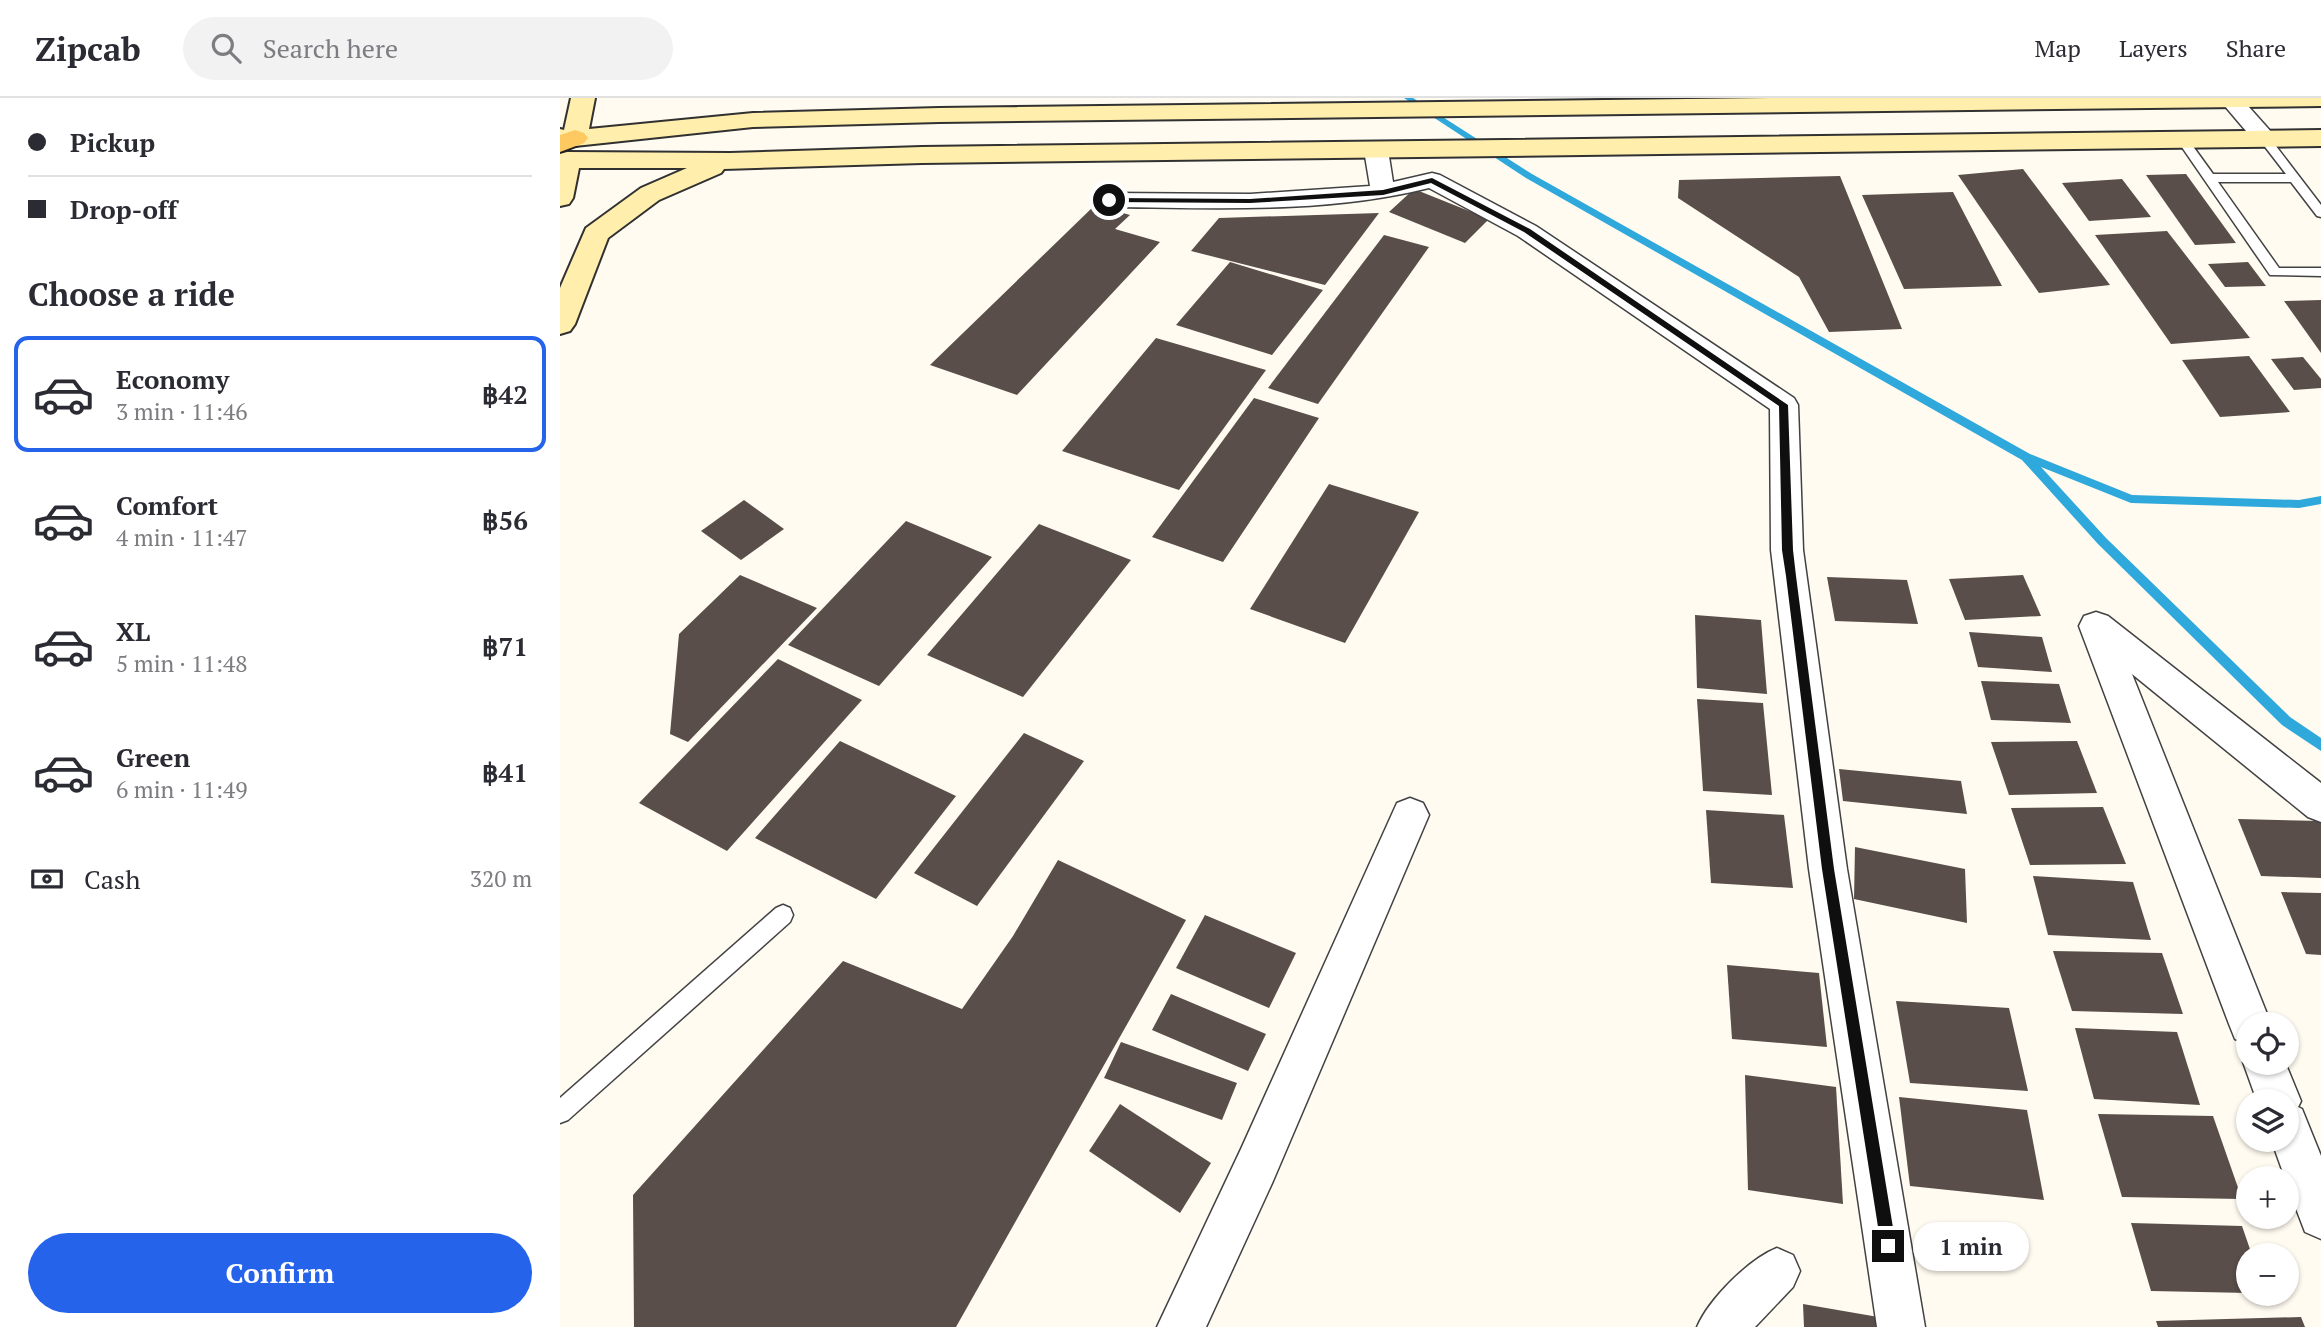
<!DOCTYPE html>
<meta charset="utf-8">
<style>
body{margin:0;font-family:"PT Serif",serif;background:#f2f2f3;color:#2b2b33;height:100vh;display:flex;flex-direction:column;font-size:26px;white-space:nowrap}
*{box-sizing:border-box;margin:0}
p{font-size:23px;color:#7c7c81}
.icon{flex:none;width:38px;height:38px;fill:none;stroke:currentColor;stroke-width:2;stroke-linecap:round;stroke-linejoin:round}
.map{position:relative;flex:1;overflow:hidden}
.side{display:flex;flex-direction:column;background:#fff;width:560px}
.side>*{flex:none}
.top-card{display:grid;align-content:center;height:154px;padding:0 28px;background:#fff}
.tools{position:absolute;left:1676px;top:914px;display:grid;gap:14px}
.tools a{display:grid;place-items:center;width:63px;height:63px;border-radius:50%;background:#fff;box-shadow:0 2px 5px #0004;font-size:35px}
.end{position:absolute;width:32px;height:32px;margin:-16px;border:9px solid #0f0f0f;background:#fff;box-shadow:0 0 0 4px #fff}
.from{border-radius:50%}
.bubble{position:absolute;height:49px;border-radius:24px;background:#fff;box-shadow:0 2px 5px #0004;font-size:23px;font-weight:800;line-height:49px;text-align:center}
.top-card b{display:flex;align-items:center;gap:24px;height:66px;font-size:26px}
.top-card b+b{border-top:2px solid #e1e1e2}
.top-card i{width:18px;height:18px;background:#2b2b33}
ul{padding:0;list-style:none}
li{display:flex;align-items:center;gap:21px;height:116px;margin:0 14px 10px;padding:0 14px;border:4px solid transparent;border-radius:14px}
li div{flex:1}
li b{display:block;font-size:26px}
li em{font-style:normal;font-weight:800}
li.selected{border-color:#2563eb}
li>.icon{width:63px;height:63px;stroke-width:1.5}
h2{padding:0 28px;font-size:32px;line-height:84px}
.pay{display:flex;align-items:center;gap:18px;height:77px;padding:0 28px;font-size:26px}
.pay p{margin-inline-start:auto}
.cta{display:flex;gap:14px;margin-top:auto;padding:14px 28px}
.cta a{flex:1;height:80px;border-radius:42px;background:#2563eb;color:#fff;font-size:28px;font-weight:800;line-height:80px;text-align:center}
header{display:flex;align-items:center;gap:42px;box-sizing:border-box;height:98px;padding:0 35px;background:#fff;border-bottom:2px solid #e1e1e2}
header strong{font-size:33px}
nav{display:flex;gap:38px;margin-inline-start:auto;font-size:24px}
.search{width:490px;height:63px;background:#f2f2f3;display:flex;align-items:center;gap:18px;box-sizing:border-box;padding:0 24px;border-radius:38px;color:#7c7c81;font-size:26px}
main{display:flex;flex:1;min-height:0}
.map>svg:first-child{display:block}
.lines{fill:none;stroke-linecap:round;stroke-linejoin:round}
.stream{fill:#2fa8db;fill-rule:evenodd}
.building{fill:#594e4a}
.service-casing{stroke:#424242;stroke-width:3}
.minor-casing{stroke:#424242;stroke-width:3}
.secondary-casing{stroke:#313131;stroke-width:4}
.primary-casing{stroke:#202020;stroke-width:4}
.service{fill:#fff;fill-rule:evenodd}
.minor{fill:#fff;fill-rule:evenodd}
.secondary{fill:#ffeeac;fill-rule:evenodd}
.primary{fill:#ffc961;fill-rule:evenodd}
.route{fill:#0f0f0f}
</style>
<header>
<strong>Zipcab</strong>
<div class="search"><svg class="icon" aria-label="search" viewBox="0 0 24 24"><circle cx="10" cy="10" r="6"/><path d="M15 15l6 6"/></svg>Search here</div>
<nav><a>Map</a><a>Layers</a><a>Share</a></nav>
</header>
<main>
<section class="side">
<div class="top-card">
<b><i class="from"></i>Pickup</b>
<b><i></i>Drop-off</b>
</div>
<h2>Choose a ride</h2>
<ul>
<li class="selected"><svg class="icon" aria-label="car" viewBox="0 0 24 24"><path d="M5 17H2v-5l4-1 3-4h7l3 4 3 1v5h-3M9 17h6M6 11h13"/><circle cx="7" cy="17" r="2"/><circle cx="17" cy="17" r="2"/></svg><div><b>Economy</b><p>3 min · 11:46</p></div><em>฿42</em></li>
<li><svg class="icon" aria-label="car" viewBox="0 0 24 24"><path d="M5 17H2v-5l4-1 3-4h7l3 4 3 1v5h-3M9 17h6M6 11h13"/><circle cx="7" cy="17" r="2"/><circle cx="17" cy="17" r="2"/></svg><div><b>Comfort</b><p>4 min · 11:47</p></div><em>฿56</em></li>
<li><svg class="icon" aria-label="car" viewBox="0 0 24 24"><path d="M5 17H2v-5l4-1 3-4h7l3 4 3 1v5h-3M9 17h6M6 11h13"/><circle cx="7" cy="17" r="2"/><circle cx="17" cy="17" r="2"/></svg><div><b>XL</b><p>5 min · 11:48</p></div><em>฿71</em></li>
<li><svg class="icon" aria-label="car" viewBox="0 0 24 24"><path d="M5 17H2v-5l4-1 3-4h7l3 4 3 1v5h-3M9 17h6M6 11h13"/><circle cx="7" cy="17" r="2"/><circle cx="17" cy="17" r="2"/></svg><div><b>Green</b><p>6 min · 11:49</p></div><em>฿41</em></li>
</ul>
<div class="pay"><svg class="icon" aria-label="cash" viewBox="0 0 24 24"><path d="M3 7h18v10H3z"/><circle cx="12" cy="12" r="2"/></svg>Cash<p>320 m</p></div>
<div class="cta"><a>Confirm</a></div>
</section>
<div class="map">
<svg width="1761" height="1229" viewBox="0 0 1761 1229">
<rect width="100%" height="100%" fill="#fffbf1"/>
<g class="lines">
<polygon class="stream" points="844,0 853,0 972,76 1470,356 1572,397 1739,402 1761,398 1761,406 1739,410 1571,405 1481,369 1546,440 1730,619 1761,640 1761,653 1722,627 1538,446 1462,362 966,80"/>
</g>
<g class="building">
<polygon points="1463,71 1550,187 1479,195 1398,77"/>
<polygon points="1626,76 1676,145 1635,147 1586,77"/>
<polygon points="1280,78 1342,231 1269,234 1239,179 1118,100 1119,82"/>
<polygon points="1562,81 1591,119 1529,123 1502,85"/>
<polygon points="854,91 929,121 905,145 829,114"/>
<polygon points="1393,94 1442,188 1344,191 1302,97"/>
<polygon points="535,107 570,117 555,131 600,144 457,297 370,267"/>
<polygon points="819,115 765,187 631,153 659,120"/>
<polygon points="1607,133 1690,240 1611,246 1535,137"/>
<polygon points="824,137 869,149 758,306 708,290"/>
<polygon points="670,164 763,192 712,257 616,227"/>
<polygon points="1688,164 1706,188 1665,189 1648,166"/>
<polygon points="1761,202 1761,255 1724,203"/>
<polygon points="596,240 706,272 619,392 502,353"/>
<polygon points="1689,258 1730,314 1660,319 1622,262"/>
<polygon points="1743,259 1761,281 1761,290 1734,292 1711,261"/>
<polygon points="694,300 759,320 663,464 592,439"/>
<polygon points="769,386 859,414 785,545 690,511"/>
<polygon points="184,402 224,431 181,462 141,433"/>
<polygon points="346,423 432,459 319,588 228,547"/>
<polygon points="479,426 571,462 463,599 367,557"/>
<polygon points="180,477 257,510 128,644 110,636 119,536"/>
<polygon points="1463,477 1481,518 1405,522 1389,481"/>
<polygon points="1267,479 1347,482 1358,526 1275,523"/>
<polygon points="1135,517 1201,522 1207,596 1137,590"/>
<polygon points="1409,534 1482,539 1492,574 1418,569"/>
<polygon points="218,561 302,602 167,753 79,705"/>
<polygon points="1421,583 1499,586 1511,625 1431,622"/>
<polygon points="1137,601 1203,605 1212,697 1143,693"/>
<polygon points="464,635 524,663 417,808 354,775"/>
<polygon points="280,643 396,698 316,801 195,740"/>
<polygon points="1517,643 1537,695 1449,697 1431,644"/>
<polygon points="1279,671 1401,683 1407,716 1283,703"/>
<polygon points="1543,709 1566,766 1470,767 1451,710"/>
<polygon points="1146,712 1224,717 1233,790 1151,785"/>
<polygon points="1678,721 1761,723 1761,780 1701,778"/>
<polygon points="1295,749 1405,771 1407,825 1294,801"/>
<polygon points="498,762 626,822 396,1229 74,1229 73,1097 283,863 402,911 453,838"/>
<polygon points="1473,778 1573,784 1591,842 1488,837"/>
<polygon points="1721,794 1761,795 1761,857 1746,856"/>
<polygon points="645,817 736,855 709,910 616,870"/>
<polygon points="1493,853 1602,855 1623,916 1512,913"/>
<polygon points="1167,867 1259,875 1267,949 1172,941"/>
<polygon points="611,896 706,936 688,973 592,932"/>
<polygon points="1336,903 1449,910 1468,993 1350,985"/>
<polygon points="1515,930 1617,934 1640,1007 1534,1001"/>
<polygon points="561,944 677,985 662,1022 544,980"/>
<polygon points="1185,977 1276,989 1283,1106 1188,1092"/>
<polygon points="1339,999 1467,1012 1484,1102 1350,1088"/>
<polygon points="560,1006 651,1065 620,1115 529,1053"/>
<polygon points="1538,1016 1653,1018 1682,1101 1562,1099"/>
<polygon points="1571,1125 1682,1128 1692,1157 1689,1157 1689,1195 1591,1193"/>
<polygon points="1243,1206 1324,1220 1324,1229 1244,1229"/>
<polygon points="1741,1219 1745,1229 1598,1229 1596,1223"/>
</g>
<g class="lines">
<g class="service-casing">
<g id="service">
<polygon points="1623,39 1627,40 1653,76 1726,76 1699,41 1709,39 1761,107 1761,119 1757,118 1731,84 1658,84 1719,170 1761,170 1761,178 1710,177 1617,42"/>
<polygon points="223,807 230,810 233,817 230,824 8,1022 0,1025 0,1000 216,810"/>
</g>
</g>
<g class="minor-casing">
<g id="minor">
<polygon points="1658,0 1681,0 1713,36 1717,41 1713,46 1697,46"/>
<path d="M816,45L824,47L828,52L833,84L872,75L880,77L976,128L1234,300L1238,307L1243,452L1287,771L1365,1229H1317L1249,771L1211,452L1210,311L958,138L869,90C765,116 655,110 549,109L540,107L537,102L540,97L549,95L690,96L810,88L804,52L808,47Z"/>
<polygon points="1536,514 1548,518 1761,685 1761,724 1748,719 1572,576 1711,926 1689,926 1689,946 1675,941 1669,926 1519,528 1524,518"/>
<polygon points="850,700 863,705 869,717 713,1083 646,1229 597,1229 681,1051 837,705"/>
<polygon points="1689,950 1689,964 1725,964 1741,1003 1738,1009 1742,1011 1761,1058 1761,1141 1745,1134 1727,1087 1727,1080 1725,1080 1711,1041 1727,1041 1727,1003 1697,1003 1683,964"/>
<path d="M1217,1150L1233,1157L1240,1173L1233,1189L1195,1229H1137C1149,1201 1189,1161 1217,1150Z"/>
</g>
</g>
<g class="secondary-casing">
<g id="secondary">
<polygon points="11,0 35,0 29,31 193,15 379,10 1210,0 1761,0 1761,8 379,24 193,29 15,48 0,47 0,31 4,32"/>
<polygon points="1761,32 1761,48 362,65 164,71 161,75 99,102 48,140 15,226 10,233 0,236 0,190 26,130 81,90 127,70 19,70 13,100 9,106 0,108 0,56 7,54 170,55 362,49"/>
</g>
</g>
<g class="primary-casing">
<polygon id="primary" points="15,32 24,35 28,40 24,45 0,54 0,37"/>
</g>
<use href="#service" class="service"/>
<use href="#minor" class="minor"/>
<use href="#secondary" class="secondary"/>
<use href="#primary" class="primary"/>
</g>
<polygon class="route" points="872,80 970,131 1228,307 1233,452 1236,478 1274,771 1336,1148 1334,1153 1328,1156 1323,1153 1321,1148 1262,771 1226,478 1222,452 1219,308 964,134 871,85 823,97 690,105 549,104 545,102 549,100 690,101 823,92"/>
</svg>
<div class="tools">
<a><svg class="icon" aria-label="locate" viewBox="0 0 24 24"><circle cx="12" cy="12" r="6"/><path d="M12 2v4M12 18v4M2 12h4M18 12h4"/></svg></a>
<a><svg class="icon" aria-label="layers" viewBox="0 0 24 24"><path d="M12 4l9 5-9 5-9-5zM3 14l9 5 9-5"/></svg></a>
<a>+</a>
<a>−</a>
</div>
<i class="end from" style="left:549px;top:102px"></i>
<i class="end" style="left:1328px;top:1148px"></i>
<div class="bubble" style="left:1353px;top:1124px;width:116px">1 min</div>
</div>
</main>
